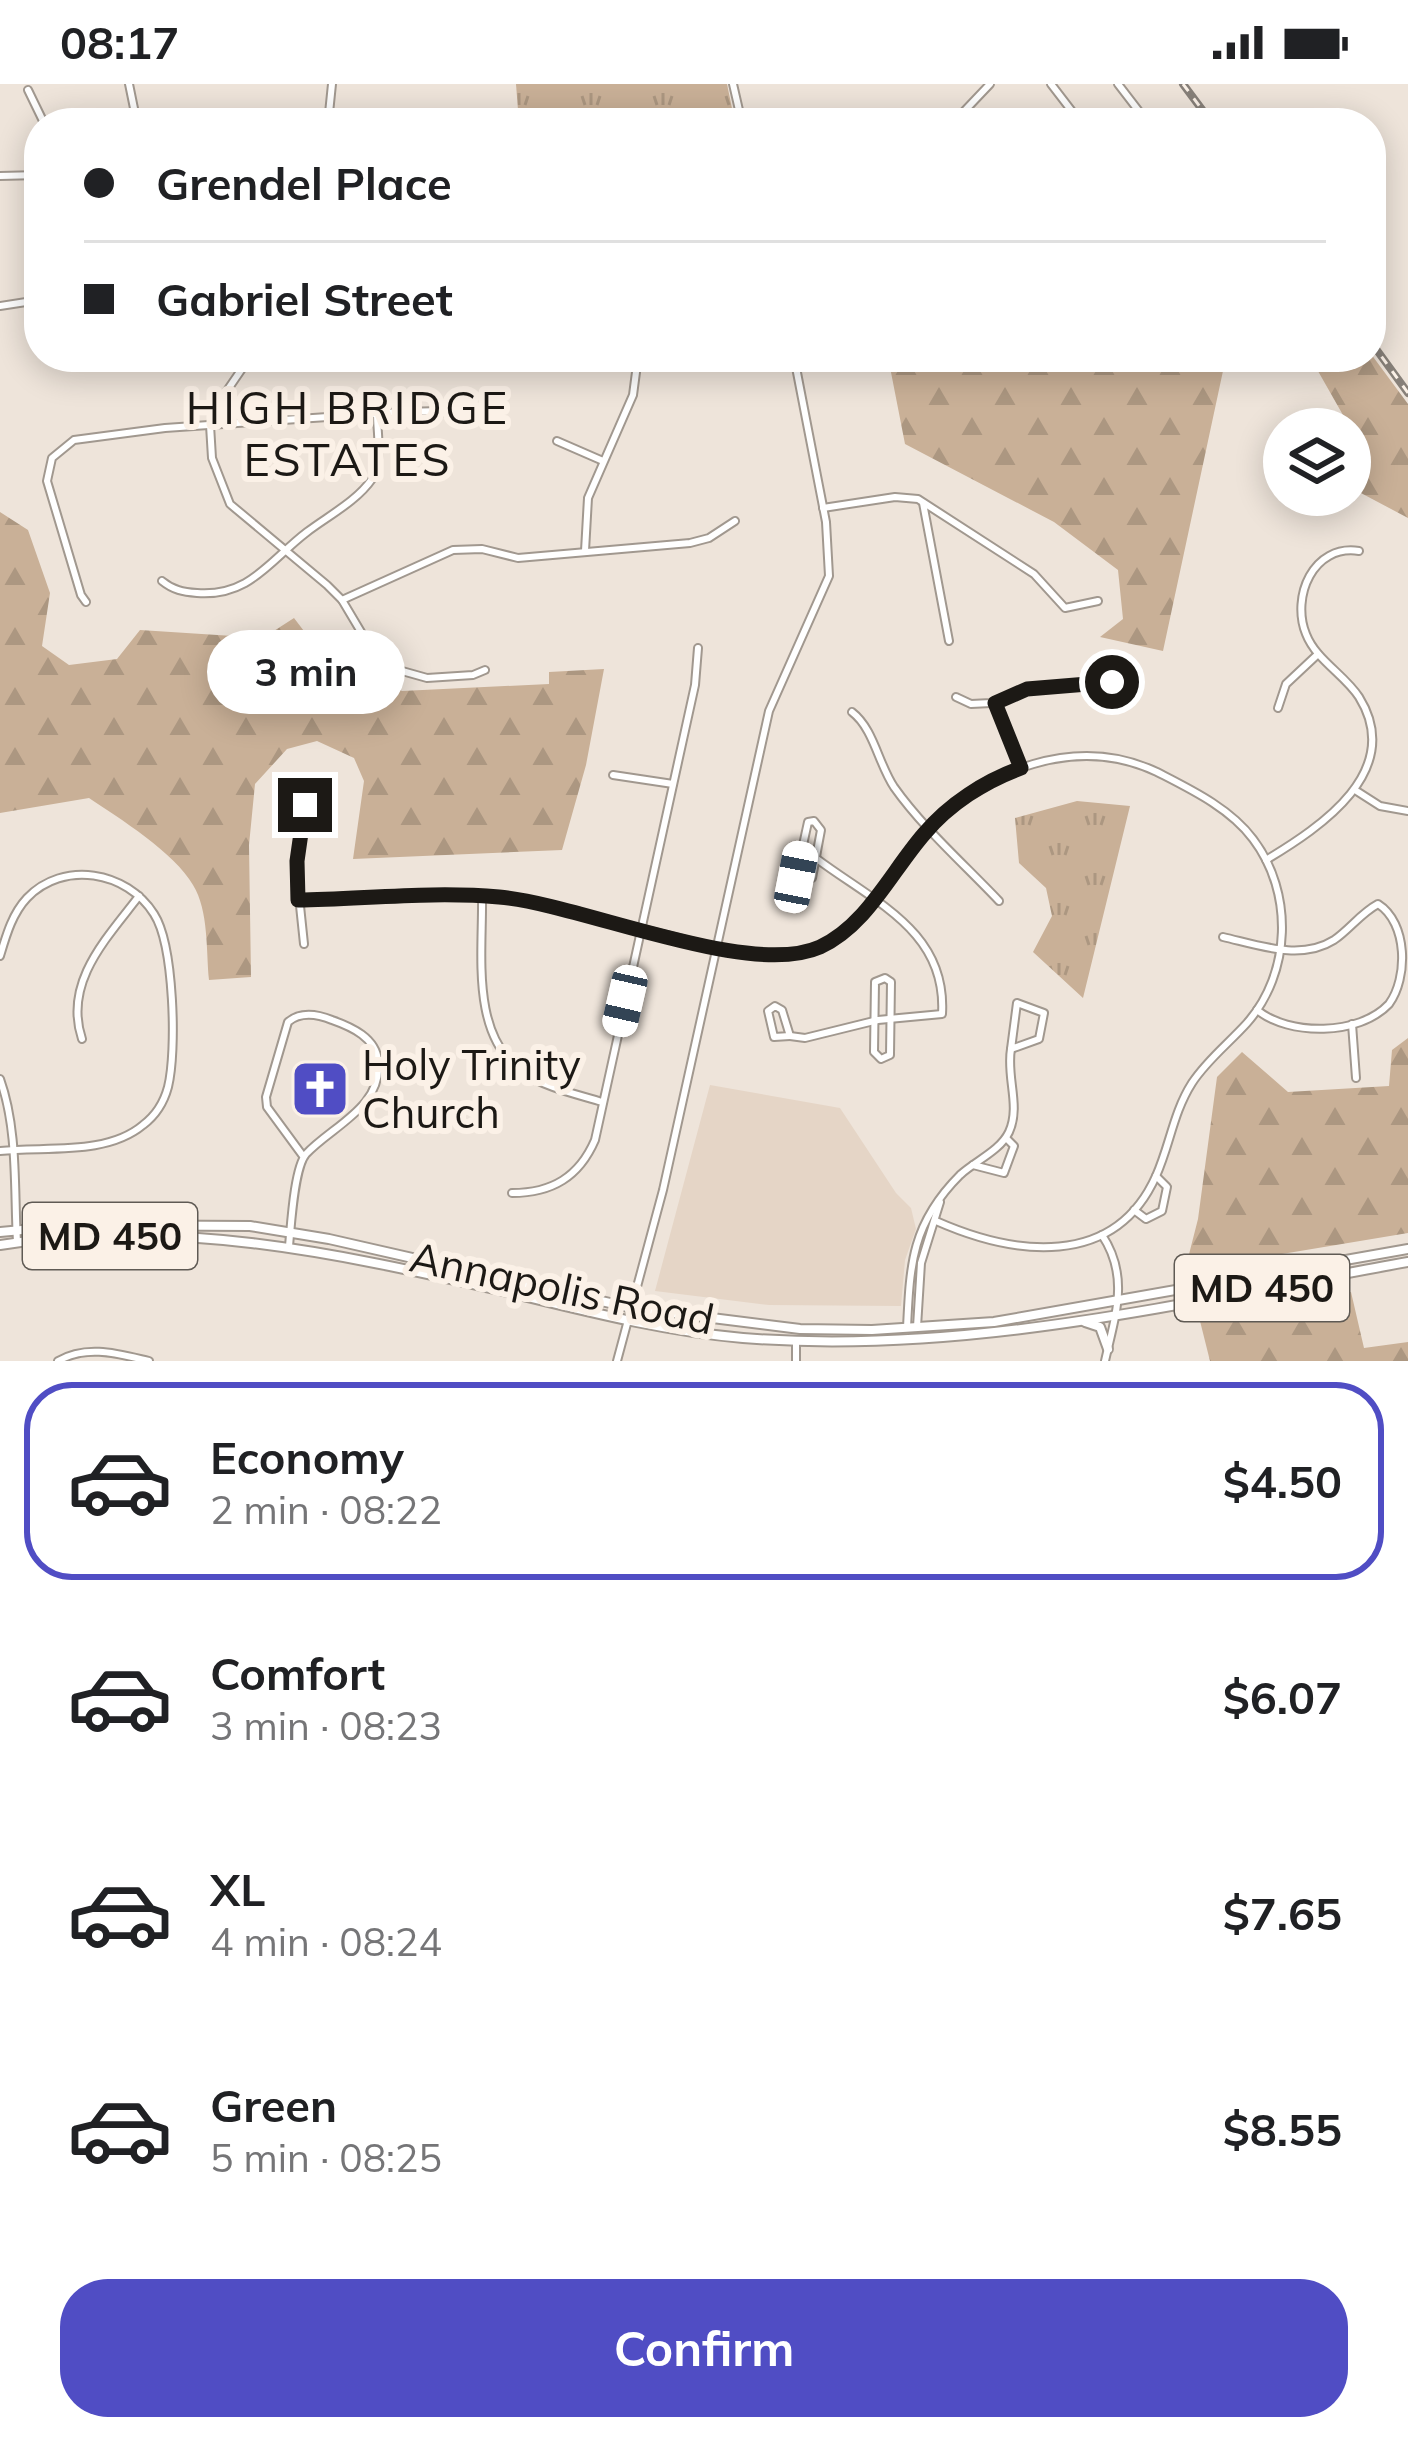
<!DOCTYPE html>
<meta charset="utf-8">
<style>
body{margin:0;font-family:Mulish,sans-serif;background:#f2f2f2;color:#202124;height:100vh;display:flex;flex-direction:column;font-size:45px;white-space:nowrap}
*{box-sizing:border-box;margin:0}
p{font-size:39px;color:#757577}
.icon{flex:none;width:66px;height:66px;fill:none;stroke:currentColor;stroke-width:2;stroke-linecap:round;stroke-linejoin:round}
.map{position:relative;height:1277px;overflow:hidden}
.panel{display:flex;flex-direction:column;background:#fff;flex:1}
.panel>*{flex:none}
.banner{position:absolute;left:24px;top:24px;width:1362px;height:264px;border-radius:48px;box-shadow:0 6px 30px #0003;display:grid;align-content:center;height:264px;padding:0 60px;background:#fff}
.buttons{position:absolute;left:1263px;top:324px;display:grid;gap:24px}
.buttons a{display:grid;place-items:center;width:108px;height:108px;border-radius:50%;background:#fff;box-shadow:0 6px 30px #0003;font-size:60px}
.end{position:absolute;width:54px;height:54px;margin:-27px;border:15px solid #1c1915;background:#fff;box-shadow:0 0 0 6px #fff}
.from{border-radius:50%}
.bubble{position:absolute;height:84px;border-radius:42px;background:#fff;box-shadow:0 6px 30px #0003;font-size:39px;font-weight:700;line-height:84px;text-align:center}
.car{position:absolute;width:36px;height:72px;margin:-36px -18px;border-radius:15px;box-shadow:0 0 9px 3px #0007;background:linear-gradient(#fff 24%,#345 0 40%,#fff 0 76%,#345 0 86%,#fff 0)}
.banner b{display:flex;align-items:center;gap:42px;height:114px;font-size:45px}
.banner b+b{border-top:3px solid #e0e0e0}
.banner i{width:30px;height:30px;background:#202124}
ul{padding:21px 0 0;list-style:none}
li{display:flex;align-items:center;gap:36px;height:198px;margin:0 24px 18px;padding:0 36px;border:6px solid transparent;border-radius:48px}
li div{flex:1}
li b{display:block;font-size:45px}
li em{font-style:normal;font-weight:700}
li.selected{border-color:#504dc4}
li>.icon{width:108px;height:108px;stroke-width:1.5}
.cta{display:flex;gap:24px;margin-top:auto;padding:24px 60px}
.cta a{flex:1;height:138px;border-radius:48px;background:#504dc4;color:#fff;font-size:48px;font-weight:700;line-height:138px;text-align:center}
.status{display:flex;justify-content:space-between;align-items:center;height:84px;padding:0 60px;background:#fff;direction:ltr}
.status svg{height:33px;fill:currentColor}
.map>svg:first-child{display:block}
.built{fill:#e5d5c6}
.forest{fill:url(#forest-firs)}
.park{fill:url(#park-tufts)}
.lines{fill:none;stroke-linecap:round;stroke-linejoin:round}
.minor-casing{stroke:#a1988f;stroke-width:10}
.major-casing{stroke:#a1988f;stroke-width:12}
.minor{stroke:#fff;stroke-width:6}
.major{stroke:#fff;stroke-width:8}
.rail-casing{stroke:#878079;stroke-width:8}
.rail{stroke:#fbf1e7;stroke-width:3;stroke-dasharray:9;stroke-linecap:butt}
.route{stroke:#1c1915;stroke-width:15}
.labels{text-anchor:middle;stroke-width:12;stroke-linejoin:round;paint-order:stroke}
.shield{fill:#fbf1e7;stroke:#5f5a54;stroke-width:3}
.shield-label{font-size:39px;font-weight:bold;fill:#1c1915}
.poi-label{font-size:42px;fill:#1c1915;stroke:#fbf1e7;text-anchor:start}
.street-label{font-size:42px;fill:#1c1915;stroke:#fbf1e7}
.neighbourhood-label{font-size:45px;letter-spacing:3px;fill:#1c1915;stroke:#fbf1e7}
</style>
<div class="status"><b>08:17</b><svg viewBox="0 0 49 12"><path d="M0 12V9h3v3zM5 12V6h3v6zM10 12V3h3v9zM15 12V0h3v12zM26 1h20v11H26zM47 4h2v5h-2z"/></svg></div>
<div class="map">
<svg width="1408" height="1277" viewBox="0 0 1408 1277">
<defs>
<pattern id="forest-firs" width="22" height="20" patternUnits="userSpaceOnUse" patternTransform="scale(3)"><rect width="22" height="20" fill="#c9b097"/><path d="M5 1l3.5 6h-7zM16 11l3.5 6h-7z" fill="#ac9781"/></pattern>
<pattern id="park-tufts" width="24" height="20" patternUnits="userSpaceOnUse" patternTransform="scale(3)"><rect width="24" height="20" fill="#c9b097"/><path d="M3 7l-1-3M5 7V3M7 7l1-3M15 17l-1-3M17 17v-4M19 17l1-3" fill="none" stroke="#ac9781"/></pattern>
</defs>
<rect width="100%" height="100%" fill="#eee4da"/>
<polygon class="built" points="710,1001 840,1024 896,1109 911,1124 916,1145 905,1176 901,1222 769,1221 655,1207"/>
<g class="forest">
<polygon points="1371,270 1408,320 1408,434 1359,408 1364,368 1310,273 1371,273"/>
<polygon points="888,273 973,273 985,279 989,273 1226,273 1163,567 1100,553 1123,535 1118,486 1054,438 905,360"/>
<path d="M0,428L28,446L50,509L42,562L69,581L117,575L140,546L263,554L294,534L336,589L359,581L402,607L549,600V588L604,585L586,681L562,766L353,775L364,697L354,674L317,657L287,665L255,700L249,761L251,893L209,896C206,867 209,827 193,801C175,769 119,734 89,714L0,729Z"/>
<polygon points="1408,954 1408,1149 1185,1186 1198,1135 1217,993 1242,968 1288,1008 1389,1002 1392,966"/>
<polygon points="1351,1208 1364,1264 1408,1258 1408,1277 1210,1277 1198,1229"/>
</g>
<g class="park">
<polygon points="516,0 727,0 735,39 519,39"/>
<polygon points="1077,717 1130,722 1083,914 1033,868 1052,832 1046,804 1019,779 1015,734"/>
</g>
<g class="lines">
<g class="minor-casing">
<g id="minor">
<polyline points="129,0 137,39"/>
<polyline points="733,0 742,39"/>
<polyline points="1051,0 1081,39"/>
<polyline points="1118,0 1148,39"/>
<polyline points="28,6 44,39"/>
<polyline points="328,39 332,0"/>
<polyline points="953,39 990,0"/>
<polyline points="0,92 39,91"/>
<polyline points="0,222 39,216"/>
<polyline points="250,273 222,314 210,341 212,374 230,420 327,501 342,516 367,558 395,585 427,594 473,591 485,586"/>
<polyline points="557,357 603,377"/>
<polyline points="923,419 949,557"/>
<polyline points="823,424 895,413 918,415 1034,490 1065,524 1098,517"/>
<polyline points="585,467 588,414 633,311 638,273"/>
<path d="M162,497C173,506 183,508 197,509C250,513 270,476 307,448C328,432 357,417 372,395C383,377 377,350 377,330"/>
<polyline points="342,516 453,466 482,465 518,474 690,459 709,454 735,437"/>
<polyline points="86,518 81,511 47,397 52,374 74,356 165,344 401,328 442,327 454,333"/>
<polyline points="956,613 971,620 991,619 1027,605 1111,598"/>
<polyline points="996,620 1021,684"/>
<polyline points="1278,624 1286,600 1318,570"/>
<path d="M852,628C874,645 878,679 894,703C923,744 964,780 999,817"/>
<polyline points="613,691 673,700"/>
<polyline points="1355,706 1380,722 1408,727"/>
<polygon points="814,737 821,746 812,794 804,798 796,793 808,738"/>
<path d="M1266,776C1321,743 1405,687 1359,613C1344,590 1316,576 1306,550C1291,513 1313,460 1359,467"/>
<path d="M482,813C483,869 470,952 523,988C546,1004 576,1010 602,1018"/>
<path d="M298,816C343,815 388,814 434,813C457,813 483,810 506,814C565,824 624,841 683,855C714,863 749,874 781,872C856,868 883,795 927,747C984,685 1077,650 1157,688C1190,705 1230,724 1253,755C1294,809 1291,889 1247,939C1228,960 1207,976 1192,999C1173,1029 1170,1061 1156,1092C1114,1186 1013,1171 936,1137"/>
<path d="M1223,853C1258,861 1301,877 1334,856C1350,845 1361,829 1378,820C1408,839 1408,894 1389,920C1359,952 1289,952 1257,926"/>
<polyline points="304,860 297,793 307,710"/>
<path d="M0,872C6,852 12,830 27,814C63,776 127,787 154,830C174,861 177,967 168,1003C164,1018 155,1032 143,1041C106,1072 45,1062 0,1067"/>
<polygon points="885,894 891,898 890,971 881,975 874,968 875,898"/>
<polygon points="1017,919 1044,929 1039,955 1011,965"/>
<polygon points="775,922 782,926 790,952 774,953 768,927"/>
<polyline points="1352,940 1356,994"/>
<path d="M790,952L805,954L878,936L942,930C947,848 876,819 817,775"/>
<path d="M82,955C63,898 107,854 139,812"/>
<path d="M0,995C18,1045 14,1105 17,1158"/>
<polyline points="973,1081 1004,1089 1014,1062 1006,1054"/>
<path d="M512,1109C552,1109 579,1093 595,1056L695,601L698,564"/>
<polyline points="1134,1126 1146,1135 1162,1127 1167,1103 1156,1092"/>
<path d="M1102,1151C1130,1193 1115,1232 1105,1277"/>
<path d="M289,1162C291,1142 294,1084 306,1070C332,1042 383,1023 378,977C376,954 352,943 332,936C317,930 301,927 288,938L266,1013L267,1023L303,1072"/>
<polyline points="917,1243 921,1179 940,1118"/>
<path d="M907,1244C910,1179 912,1139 960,1091C975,1077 1000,1067 1009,1048C1021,1022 1006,993 1011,965"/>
<path d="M58,1277C87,1260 119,1270 149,1277"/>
<polyline points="617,1277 663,1106 769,627 829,492 826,438 794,273"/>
<polyline points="796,1277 796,1257"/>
</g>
</g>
<g class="major-casing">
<g id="major">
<polyline points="0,1148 76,1141 250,1142 329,1155 632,1224 800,1245 872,1246 994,1238 1408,1165"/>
<path d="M0,1161C170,1133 338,1169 503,1207C582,1226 661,1247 743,1254C967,1272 1189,1217 1408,1178"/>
<polyline points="1085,1238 1100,1243 1108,1265"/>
</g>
</g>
<use href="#minor" class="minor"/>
<use href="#major" class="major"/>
<g class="rail-casing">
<g id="rail">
<polyline points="1183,0 1212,39"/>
<polyline points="1371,258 1408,309"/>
</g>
</g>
<use href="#rail" class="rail"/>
</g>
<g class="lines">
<path class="route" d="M305,721L297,777L298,816C364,815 433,807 499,813C581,820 749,895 820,863C867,841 891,788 924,750C949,720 985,697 1021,684L995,619L1027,605L1112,598"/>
</g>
<defs>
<g id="church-square" transform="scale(3)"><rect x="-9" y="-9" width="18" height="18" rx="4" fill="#504dc4" stroke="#fbf1e7"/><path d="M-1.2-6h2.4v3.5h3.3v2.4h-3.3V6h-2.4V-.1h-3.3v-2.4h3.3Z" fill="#fff"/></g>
</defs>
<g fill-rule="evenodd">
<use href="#church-square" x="320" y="1005"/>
</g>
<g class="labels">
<g class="shield">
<rect x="23" y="1119" width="174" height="66" rx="9"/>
<rect x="1175" y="1171" width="174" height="66" rx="9"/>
</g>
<g class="shield-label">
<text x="110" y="1166">MD 450</text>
<text x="1262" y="1218">MD 450</text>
</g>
<g class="poi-label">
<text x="362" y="996">Holy Trinity<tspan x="362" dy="48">Church</tspan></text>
</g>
<g class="street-label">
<text transform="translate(562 1204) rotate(12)" y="15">Annapolis Road</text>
</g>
<g class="neighbourhood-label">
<text x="348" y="340">HIGH BRIDGE<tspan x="348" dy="52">ESTATES</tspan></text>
</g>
</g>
</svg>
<div class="buttons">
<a><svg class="icon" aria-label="layers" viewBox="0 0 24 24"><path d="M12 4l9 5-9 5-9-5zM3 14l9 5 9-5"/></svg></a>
</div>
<i class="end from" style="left:1112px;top:598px"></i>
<i class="end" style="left:305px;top:721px"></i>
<div class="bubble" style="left:207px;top:546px;width:198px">3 min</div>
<i class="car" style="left:796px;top:793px;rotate:11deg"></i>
<i class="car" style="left:625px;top:917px;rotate:193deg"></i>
<div class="banner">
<b><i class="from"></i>Grendel Place</b>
<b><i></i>Gabriel Street</b>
</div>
</div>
<section class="panel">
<ul>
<li class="selected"><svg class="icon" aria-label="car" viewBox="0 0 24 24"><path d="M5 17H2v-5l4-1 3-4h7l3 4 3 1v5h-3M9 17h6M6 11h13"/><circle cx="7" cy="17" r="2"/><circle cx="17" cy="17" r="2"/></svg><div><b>Economy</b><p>2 min · 08:22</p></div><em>$4.50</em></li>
<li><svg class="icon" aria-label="car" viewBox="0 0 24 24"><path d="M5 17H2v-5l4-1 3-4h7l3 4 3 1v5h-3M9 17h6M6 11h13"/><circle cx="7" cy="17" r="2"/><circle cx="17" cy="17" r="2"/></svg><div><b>Comfort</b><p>3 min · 08:23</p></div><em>$6.07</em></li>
<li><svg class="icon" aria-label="car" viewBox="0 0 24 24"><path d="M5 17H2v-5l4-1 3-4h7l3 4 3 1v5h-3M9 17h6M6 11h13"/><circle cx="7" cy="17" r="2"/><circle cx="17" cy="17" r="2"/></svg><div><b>XL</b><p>4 min · 08:24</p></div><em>$7.65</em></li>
<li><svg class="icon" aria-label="car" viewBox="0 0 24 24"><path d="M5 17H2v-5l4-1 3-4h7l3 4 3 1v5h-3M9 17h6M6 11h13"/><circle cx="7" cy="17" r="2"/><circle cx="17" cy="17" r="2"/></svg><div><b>Green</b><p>5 min · 08:25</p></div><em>$8.55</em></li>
</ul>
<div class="cta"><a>Confirm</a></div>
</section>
